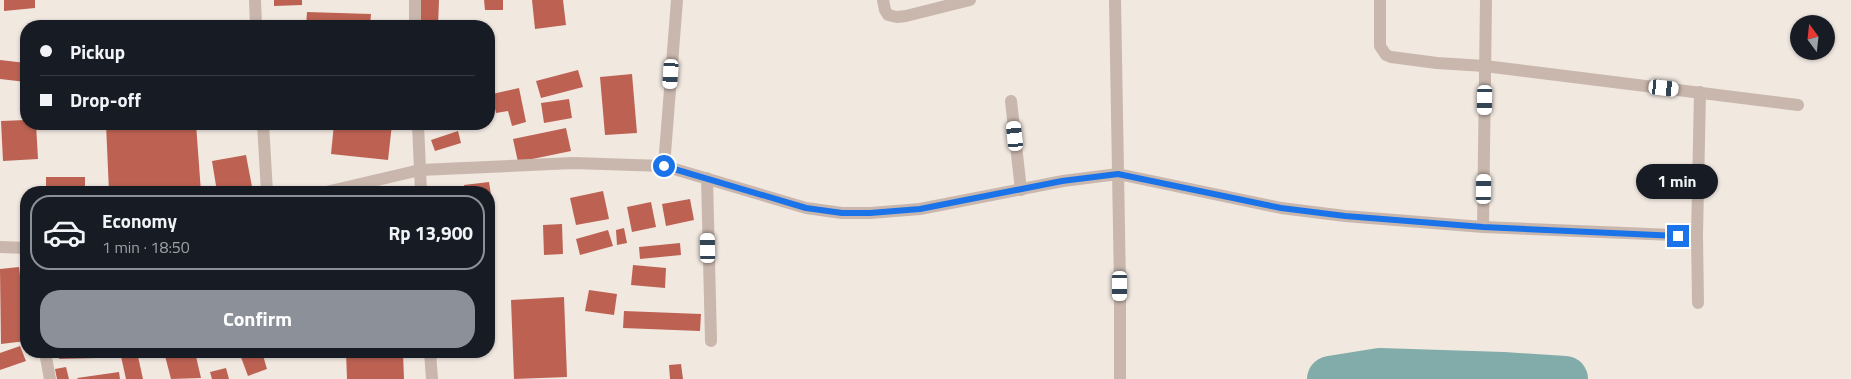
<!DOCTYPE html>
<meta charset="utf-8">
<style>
body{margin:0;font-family:"Titillium Web",sans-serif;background:#242831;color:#f1f3f6;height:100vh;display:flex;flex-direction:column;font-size:19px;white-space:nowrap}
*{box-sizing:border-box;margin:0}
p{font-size:16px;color:#9ea1a6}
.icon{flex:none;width:28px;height:28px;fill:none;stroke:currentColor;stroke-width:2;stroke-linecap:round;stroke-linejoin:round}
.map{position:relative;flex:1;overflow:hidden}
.sheet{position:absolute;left:20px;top:186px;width:475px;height:172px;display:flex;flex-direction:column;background:#171b24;border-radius:20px;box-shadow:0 1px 4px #0004}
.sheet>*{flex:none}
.top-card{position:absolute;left:20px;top:20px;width:475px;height:110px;border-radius:20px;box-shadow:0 1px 4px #0004;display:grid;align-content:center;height:110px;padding:0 20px;background:#171b24}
.needle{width:32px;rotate:345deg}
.tools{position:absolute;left:1790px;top:15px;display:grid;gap:10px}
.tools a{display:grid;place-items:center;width:45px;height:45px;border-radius:50%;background:#171b24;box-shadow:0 1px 4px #0004;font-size:25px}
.end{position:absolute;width:22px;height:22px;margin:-11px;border:6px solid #1a73e8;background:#fff;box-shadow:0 0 0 2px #fff}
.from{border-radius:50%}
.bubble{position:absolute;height:35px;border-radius:18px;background:#171b24;box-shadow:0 1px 4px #0004;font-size:16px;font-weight:700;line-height:35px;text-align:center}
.car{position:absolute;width:15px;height:30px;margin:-15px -8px;border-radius:6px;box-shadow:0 0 4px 1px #0007;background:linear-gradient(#fff 24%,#345 0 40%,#fff 0 76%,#345 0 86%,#fff 0)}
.top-card b{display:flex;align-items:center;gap:18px;height:48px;font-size:19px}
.top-card b+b{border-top:1px solid #363941}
.top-card i{width:12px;height:12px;background:#f1f3f6}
ul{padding:9px 0 0;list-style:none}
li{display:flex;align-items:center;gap:15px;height:75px;margin:0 10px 8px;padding:0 10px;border:2px solid transparent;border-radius:20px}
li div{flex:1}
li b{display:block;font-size:19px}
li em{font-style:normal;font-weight:700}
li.selected{border-color:#8c9099}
li>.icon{width:45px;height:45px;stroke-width:1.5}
.primary-button{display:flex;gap:10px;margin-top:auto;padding:10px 20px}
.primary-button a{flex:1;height:58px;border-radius:20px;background:#8c9099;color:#fff;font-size:20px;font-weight:700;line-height:58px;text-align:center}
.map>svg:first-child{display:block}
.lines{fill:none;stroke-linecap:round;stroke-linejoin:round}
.river{stroke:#81acaa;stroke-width:46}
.building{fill:#bd6253}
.minor{stroke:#c9b7ad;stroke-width:12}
.route{stroke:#1a73e8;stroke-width:6}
</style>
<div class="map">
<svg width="1851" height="379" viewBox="0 0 1851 379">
<rect width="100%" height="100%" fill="#f1e8e0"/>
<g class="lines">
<polyline class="river" points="1330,379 1380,371 1503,375 1565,379"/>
</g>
<g class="building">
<polygon points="4,0 35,0 35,8 4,11"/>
<polygon points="274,0 302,0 302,5 274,6"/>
<polygon points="421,0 439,0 438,26 420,26"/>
<polygon points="484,0 503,0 503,10 485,10"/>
<polygon points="532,0 563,0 566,25 535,29"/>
<polygon points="307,12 371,14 370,26 306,26"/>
<polygon points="0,60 26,63 26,82 0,79"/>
<polygon points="578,70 583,87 541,98 536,81"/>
<polygon points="632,74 637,133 605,135 600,77"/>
<polygon points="519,88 526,122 512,126 508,111 496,113 492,94"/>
<polygon points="569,99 572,118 544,123 541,103"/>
<polygon points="26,120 26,124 36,124 38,159 3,161 1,121"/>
<polygon points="106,124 196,124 201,192 178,192 178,188 134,192 109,192"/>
<polygon points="334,124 392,124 388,160 331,154"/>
<polygon points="566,128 571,151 518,162 513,139"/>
<polygon points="458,131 461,143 435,151 431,140"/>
<polygon points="246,155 253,192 217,192 212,161"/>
<rect x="46" y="177" width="39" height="15"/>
<polygon points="489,182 494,214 489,214 489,192 465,192 464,185"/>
<polygon points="603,191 609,219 576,225 570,198"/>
<polygon points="690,199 694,220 666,226 662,204"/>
<polygon points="651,202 656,227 632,232 627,207"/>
<polygon points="562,224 563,254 544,255 543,225"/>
<polygon points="624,228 627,243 617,245 616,230"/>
<polygon points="608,230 613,246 580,255 576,239"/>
<polygon points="680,243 681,255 640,259 639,247"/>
<polygon points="633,265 666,268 665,288 631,285"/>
<polygon points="19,267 26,326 26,341 1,344 0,269"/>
<polygon points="589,290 617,294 614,315 585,311"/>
<polygon points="564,297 567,377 514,379 511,300"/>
<polygon points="624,311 701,314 700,331 623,328"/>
<polygon points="20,346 26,361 0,370 0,353"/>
<polygon points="59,352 96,352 96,358 59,359"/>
<polygon points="120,352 137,352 143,379 126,379"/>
<polygon points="164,352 195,352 201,378 171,379"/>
<polygon points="239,352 262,352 267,369 248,376"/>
<polygon points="346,352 403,352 404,379 347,379"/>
<polygon points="681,364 683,379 670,379 669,365"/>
<polygon points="66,367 69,379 57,379 55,369"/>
<polygon points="226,368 229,379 212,379 210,372"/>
<polygon points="119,372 120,379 78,379 77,378"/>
</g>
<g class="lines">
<g class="minor">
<polyline points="255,0 256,26"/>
<polyline points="415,0 415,26"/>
<polyline points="883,0 885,10 888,15 897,17 906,16 970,0"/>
<polyline points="1115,0 1120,286 1120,379"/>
<polyline points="1380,0 1380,46 1386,55 1391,57 1437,63 1485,66 1798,105"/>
<polyline points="1011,101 1021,190"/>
<polyline points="263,124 267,192"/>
<polyline points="418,124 421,192"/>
<polyline points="664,166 677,0"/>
<polyline points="707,178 711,341"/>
<polyline points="326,192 420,170 573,163 664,166 806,208 842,213 870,213 920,209 1063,181 1118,174 1281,208 1345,216 1483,227 1697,236"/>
<polyline points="1483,227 1486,0"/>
<polyline points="0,247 26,248"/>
<polyline points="1698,303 1697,236 1700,92"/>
<polyline points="45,352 50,379"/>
<polyline points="430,352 432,379"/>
</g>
</g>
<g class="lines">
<polyline class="route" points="664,166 806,208 842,213 870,213 920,209 1062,181 1118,174 1281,208 1345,216 1483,227 1678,236"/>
</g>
</svg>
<div class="tools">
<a><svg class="needle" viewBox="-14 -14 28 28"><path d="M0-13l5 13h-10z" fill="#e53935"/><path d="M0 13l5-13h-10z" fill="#9ea1a6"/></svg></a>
</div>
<i class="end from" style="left:664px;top:166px"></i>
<i class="end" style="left:1678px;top:236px"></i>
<div class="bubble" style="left:1636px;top:164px;width:82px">1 min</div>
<i class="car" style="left:671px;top:74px;rotate:184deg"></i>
<i class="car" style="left:1664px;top:88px;rotate:96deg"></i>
<i class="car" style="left:1485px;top:100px;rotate:181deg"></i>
<i class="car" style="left:1015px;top:136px;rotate:354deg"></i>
<i class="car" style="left:1484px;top:189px;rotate:1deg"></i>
<i class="car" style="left:708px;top:248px;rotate:359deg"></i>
<i class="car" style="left:1120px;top:286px;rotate:180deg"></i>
<div class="top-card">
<b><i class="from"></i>Pickup</b>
<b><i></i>Drop-off</b>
</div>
<section class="sheet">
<ul>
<li class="selected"><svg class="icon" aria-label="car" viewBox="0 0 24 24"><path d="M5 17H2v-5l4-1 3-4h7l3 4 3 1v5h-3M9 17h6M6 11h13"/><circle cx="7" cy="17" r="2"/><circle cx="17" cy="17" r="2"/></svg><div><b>Economy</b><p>1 min · 18:50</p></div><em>Rp 13,900</em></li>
</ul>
<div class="primary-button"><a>Confirm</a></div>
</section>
</div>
